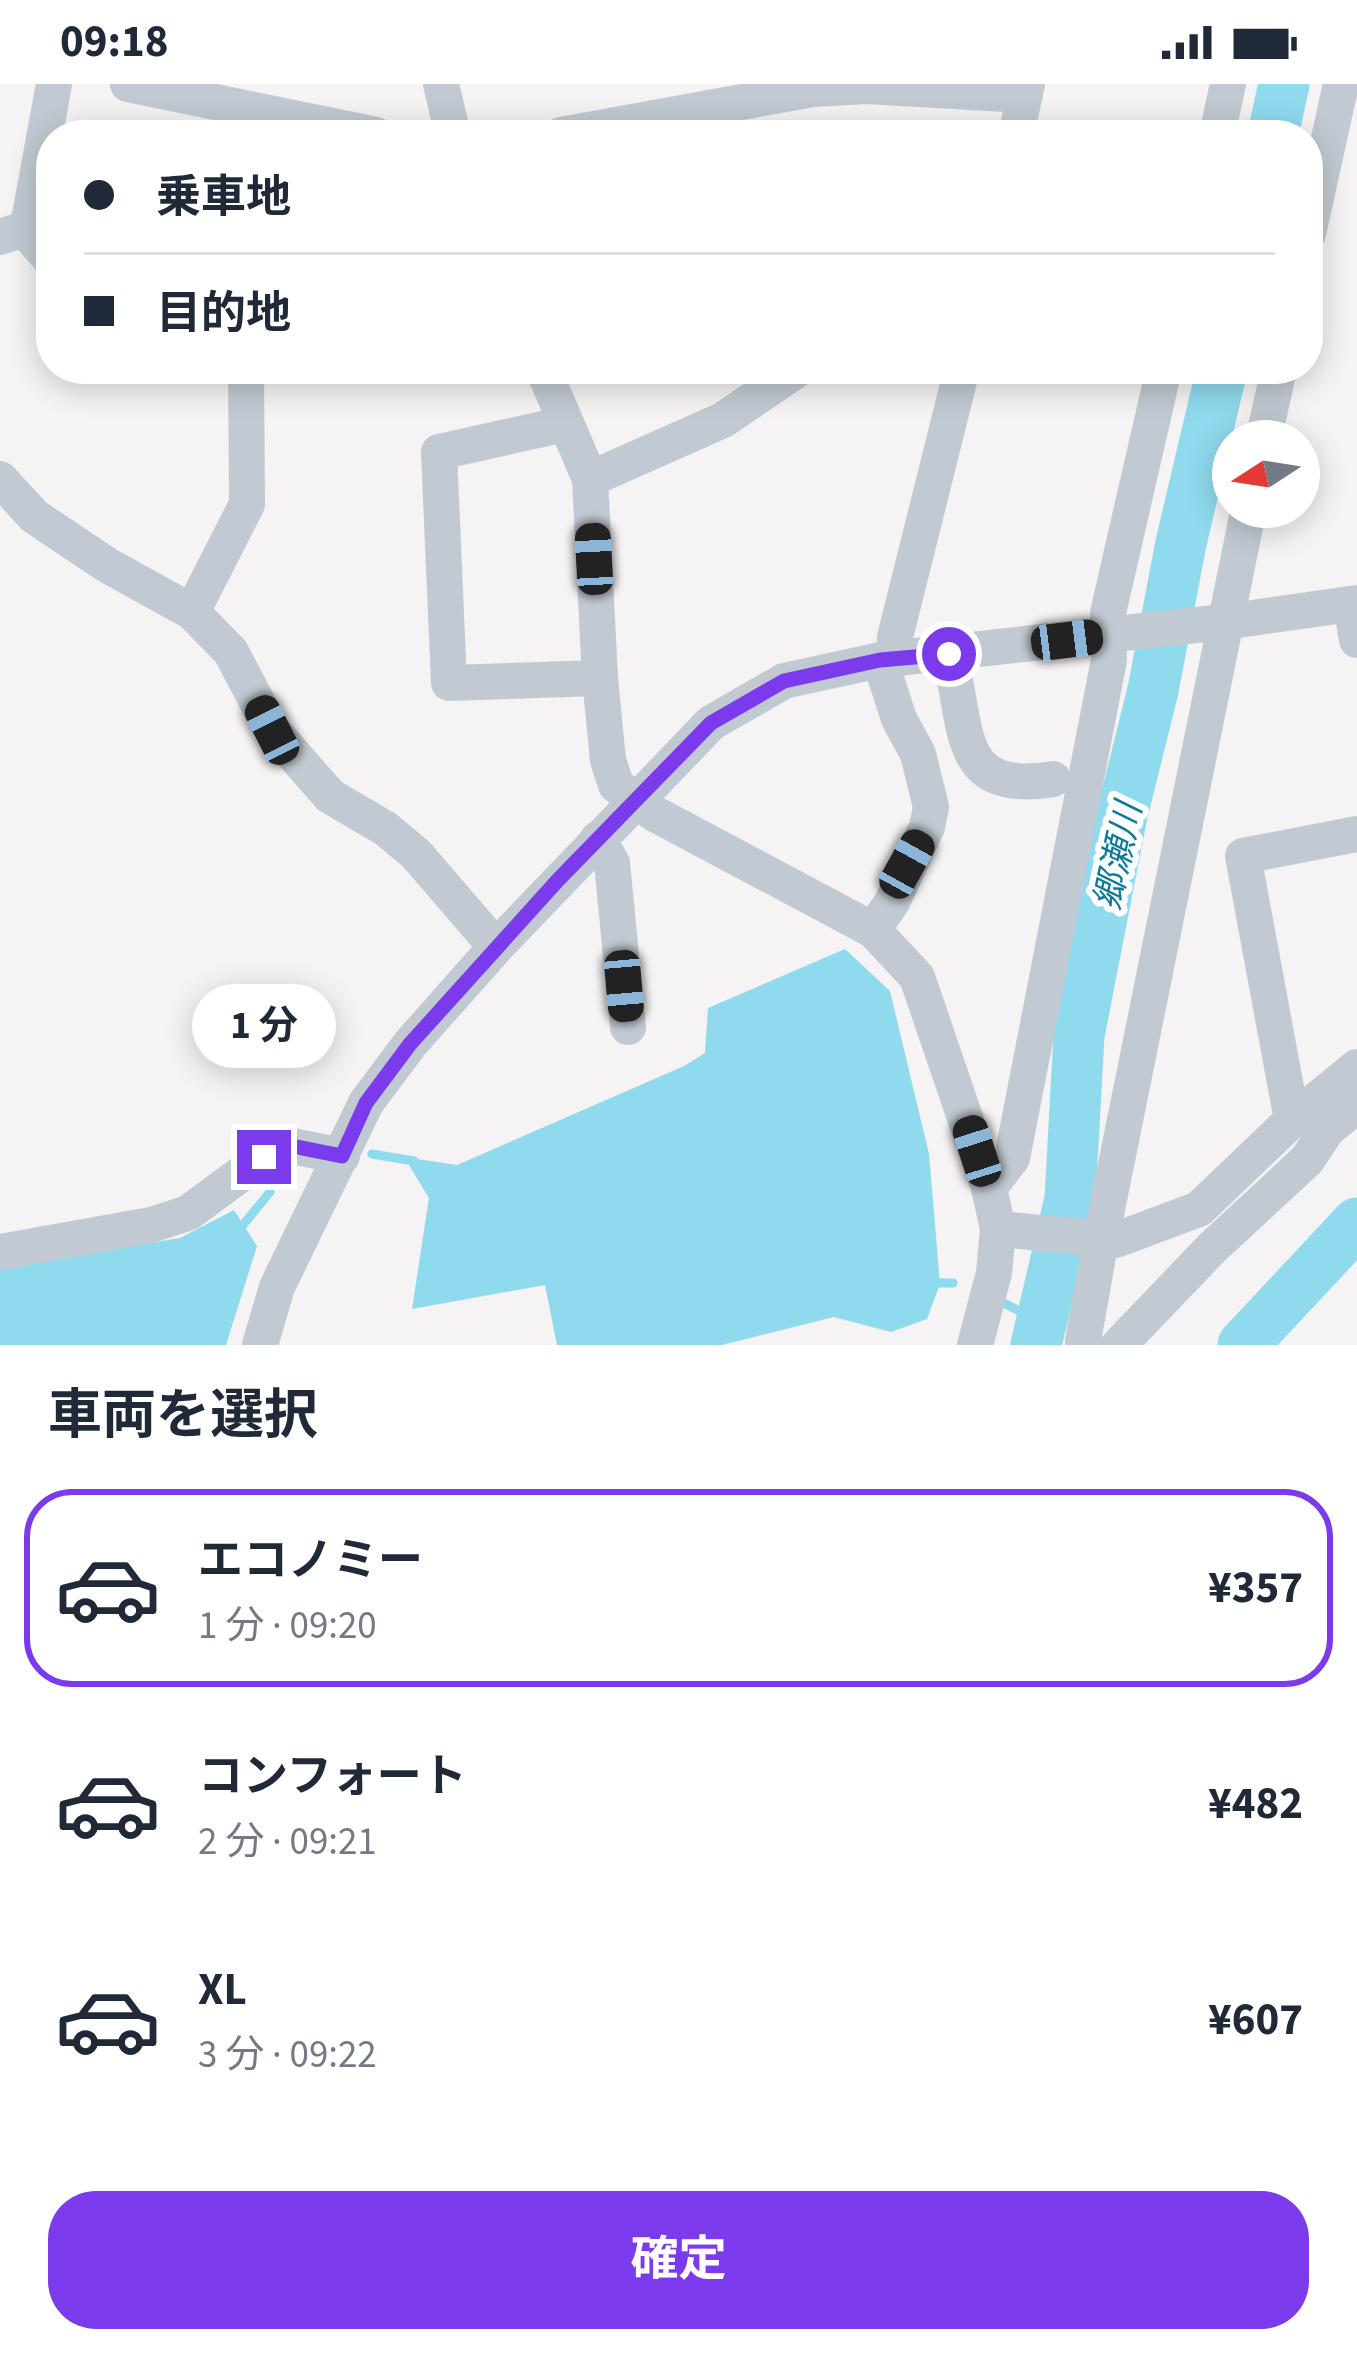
<!DOCTYPE html>
<html lang="ja">
<meta charset="utf-8">
<style>
body{margin:0;font-family:"Source Sans 3","Noto Sans JP",sans-serif;background:#f6f6f7;color:#1f2937;height:100vh;display:flex;flex-direction:column;font-size:45px;white-space:nowrap}
*{box-sizing:border-box;margin:0}
p{font-size:39px;color:#747a83}
.icon{flex:none;width:66px;height:66px;fill:none;stroke:currentColor;stroke-width:2;stroke-linecap:round;stroke-linejoin:round}
.map{position:relative;height:1261px;overflow:hidden}
.drawer{display:flex;flex-direction:column;background:#fff;flex:1}
.drawer>*{flex:none}
.hud{position:absolute;left:36px;top:36px;width:1287px;height:264px;border-radius:48px;box-shadow:0 6px 30px #0003;display:grid;align-content:center;height:264px;padding:0 48px;background:#fff}
.needle{width:78px;rotate:258deg}
.fabs{position:absolute;left:1212px;top:336px;display:grid;gap:24px}
.fabs a{display:grid;place-items:center;width:108px;height:108px;border-radius:50%;background:#fff;box-shadow:0 6px 30px #0003;font-size:60px}
.end{position:absolute;width:54px;height:54px;margin:-27px;border:15px solid #7c3aed;background:#fff;box-shadow:0 0 0 6px #fff}
.from{border-radius:50%}
.bubble{position:absolute;height:84px;border-radius:42px;background:#fff;box-shadow:0 6px 30px #0003;font-size:39px;font-weight:700;line-height:84px;text-align:center}
.car{position:absolute;width:36px;height:72px;margin:-36px -18px;border-radius:15px;box-shadow:0 0 9px 3px #0007;background:linear-gradient(#222 24%,#8ab4d8 0 40%,#222 0 76%,#8ab4d8 0 86%,#222 0)}
.hud b{display:flex;align-items:center;gap:42px;height:114px;font-size:45px}
.hud b+b{border-top:3px solid #e0e1e3}
.hud i{width:30px;height:30px;background:#1f2937}
ul{padding:0;list-style:none}
li{display:flex;align-items:center;gap:36px;height:198px;margin:0 24px 18px;padding:0 24px;border:6px solid transparent;border-radius:48px}
li div{flex:1}
li b{display:block;font-size:45px}
li em{font-style:normal;font-weight:700}
li.on{border-color:#7c3aed}
li>.icon{width:108px;height:108px;stroke-width:1.5}
h2{padding:0 48px;font-size:54px;line-height:144px}
.primary-button{display:flex;gap:24px;margin-top:auto;padding:24px 48px}
.primary-button a{flex:1;height:138px;border-radius:48px;background:#7c3aed;color:#fff;font-size:48px;font-weight:700;line-height:138px;text-align:center}
.status{display:flex;justify-content:space-between;align-items:center;height:84px;padding:0 60px;background:#fff;direction:ltr}
.status svg{height:33px;fill:currentColor}
.map>svg:first-child{display:block}
.water{fill:#90daee}
.lines{fill:none;stroke-linecap:round;stroke-linejoin:round}
.stream{stroke:#90daee;stroke-width:9}
.river{stroke:#90daee;stroke-width:51}
.minor{stroke:#c1cad2;stroke-width:36}
.route{stroke:#7c3aed;stroke-width:15}
.labels{text-anchor:middle;stroke-width:12;stroke-linejoin:round;paint-order:stroke}
.water-label{font-size:36px;font-style:italic;fill:#0c7c9b;stroke:#fff}
</style>
<div class="status"><b>09:18</b><svg viewBox="0 0 49 12"><path d="M0 12V9h3v3zM5 12V6h3v6zM10 12V3h3v9zM15 12V0h3v12zM26 1h20v11H26zM47 4h2v5h-2z"/></svg></div>
<div class="map">
<svg width="1357" height="1261" viewBox="0 0 1357 1261">
<rect width="100%" height="100%" fill="#f5f3f3"/>
<g class="water">
<polygon points="845,865 890,907 929,1070 940,1200 927,1235 891,1248 834,1233 722,1261 557,1261 545,1201 412,1225 429,1114 404,1073 457,1081 684,982 705,969 708,924"/>
<polygon points="234,1126 257,1162 226,1261 0,1261 0,1183 180,1154"/>
</g>
<g class="lines">
<g class="stream">
<polyline points="372,1070 414,1077"/>
<polyline points="238,1147 270,1108"/>
<polyline points="929,1199 953,1199"/>
<polyline points="1004,1219 1025,1230 1039,1251"/>
</g>
<g class="river">
<polyline points="1273,51 1284,0"/>
<polyline points="1036,1261 1070,1115 1079,951 1122,731 1153,606 1181,459 1222,285"/>
<polyline points="1243,1261 1357,1139"/>
</g>
<g class="minor">
<polyline points="128,0 376,51"/>
<polyline points="441,0 453,51"/>
<polyline points="561,51 813,5 866,2 1025,11"/>
<polyline points="1016,51 1027,0"/>
<polyline points="1217,51 1228,0"/>
<polyline points="24,145 51,176"/>
<polyline points="1308,150 1341,0"/>
<polyline points="0,153 24,145 30,131 54,0"/>
<polyline points="543,285 590,395 600,594 608,676 616,701 655,730 873,846 917,893 989,1104 998,1145 994,1189 975,1261"/>
<polyline points="565,340 439,368 449,599 600,594"/>
<polyline points="1263,357 1279,285"/>
<polyline points="0,395 34,432 107,481 192,528 231,568 272,646 330,712 386,745 416,770 496,863"/>
<polyline points="590,395 723,336 798,285"/>
<polyline points="1351,520 1357,556"/>
<polyline points="192,528 247,420 246,285"/>
<path d="M949,570C969,641 952,712 1053,695"/>
<polyline points="896,575 895,553 962,285"/>
<polyline points="598,755 612,779 628,943"/>
<polyline points="873,846 892,818 927,743 931,723 918,670 899,635 880,576"/>
<polyline points="1292,1036 1243,772 1357,750"/>
<polyline points="989,1104 1012,1074 1109,576 1108,529 1164,285"/>
<polyline points="998,1145 1116,1156 1199,1125 1292,1036 1357,983"/>
<polyline points="0,1168 151,1141 188,1129 264,1073 287,1061 342,1072"/>
<polyline points="260,1261 277,1203 366,1019 410,960 496,863 711,639 784,597 880,576 1224,538 1357,519"/>
<polyline points="1087,1261 1083,1257 1101,1155 1249,423"/>
<polyline points="1119,1261 1212,1164 1307,1076 1327,1046 1357,1021"/>
</g>
</g>
<g class="lines">
<polyline class="route" points="264,1073 287,1061 342,1072 366,1019 410,960 558,796 711,639 784,597 880,576 949,570"/>
</g>
<g class="labels">
<g class="water-label">
<text transform="translate(1117 772) rotate(-78)" y="13">郷瀬川</text>
</g>
</g>
</svg>
<div class="fabs">
<a><svg class="needle" viewBox="-14 -14 28 28"><path d="M0-13l5 13h-10z" fill="#e53935"/><path d="M0 13l5-13h-10z" fill="#747a83"/></svg></a>
</div>
<i class="end from" style="left:949px;top:570px"></i>
<i class="end" style="left:264px;top:1073px"></i>
<div class="bubble" style="left:192px;top:900px;width:144px">1 分</div>
<i class="car" style="left:594px;top:475px;rotate:357deg"></i>
<i class="car" style="left:1067px;top:556px;rotate:83deg"></i>
<i class="car" style="left:272px;top:646px;rotate:333deg"></i>
<i class="car" style="left:907px;top:780px;rotate:29deg"></i>
<i class="car" style="left:624px;top:902px;rotate:175deg"></i>
<i class="car" style="left:977px;top:1067px;rotate:342deg"></i>
<div class="hud">
<b><i class="from"></i>乗車地</b>
<b><i></i>目的地</b>
</div>
</div>
<section class="drawer">
<h2>車両を選択</h2>
<ul>
<li class="on"><svg class="icon" aria-label="car" viewBox="0 0 24 24"><path d="M5 17H2v-5l4-1 3-4h7l3 4 3 1v5h-3M9 17h6M6 11h13"/><circle cx="7" cy="17" r="2"/><circle cx="17" cy="17" r="2"/></svg><div><b>エコノミー</b><p>1 分 · 09:20</p></div><em>¥357</em></li>
<li><svg class="icon" aria-label="car" viewBox="0 0 24 24"><path d="M5 17H2v-5l4-1 3-4h7l3 4 3 1v5h-3M9 17h6M6 11h13"/><circle cx="7" cy="17" r="2"/><circle cx="17" cy="17" r="2"/></svg><div><b>コンフォート</b><p>2 分 · 09:21</p></div><em>¥482</em></li>
<li><svg class="icon" aria-label="car" viewBox="0 0 24 24"><path d="M5 17H2v-5l4-1 3-4h7l3 4 3 1v5h-3M9 17h6M6 11h13"/><circle cx="7" cy="17" r="2"/><circle cx="17" cy="17" r="2"/></svg><div><b>XL</b><p>3 分 · 09:22</p></div><em>¥607</em></li>
</ul>
<div class="primary-button"><a>確定</a></div>
</section>
